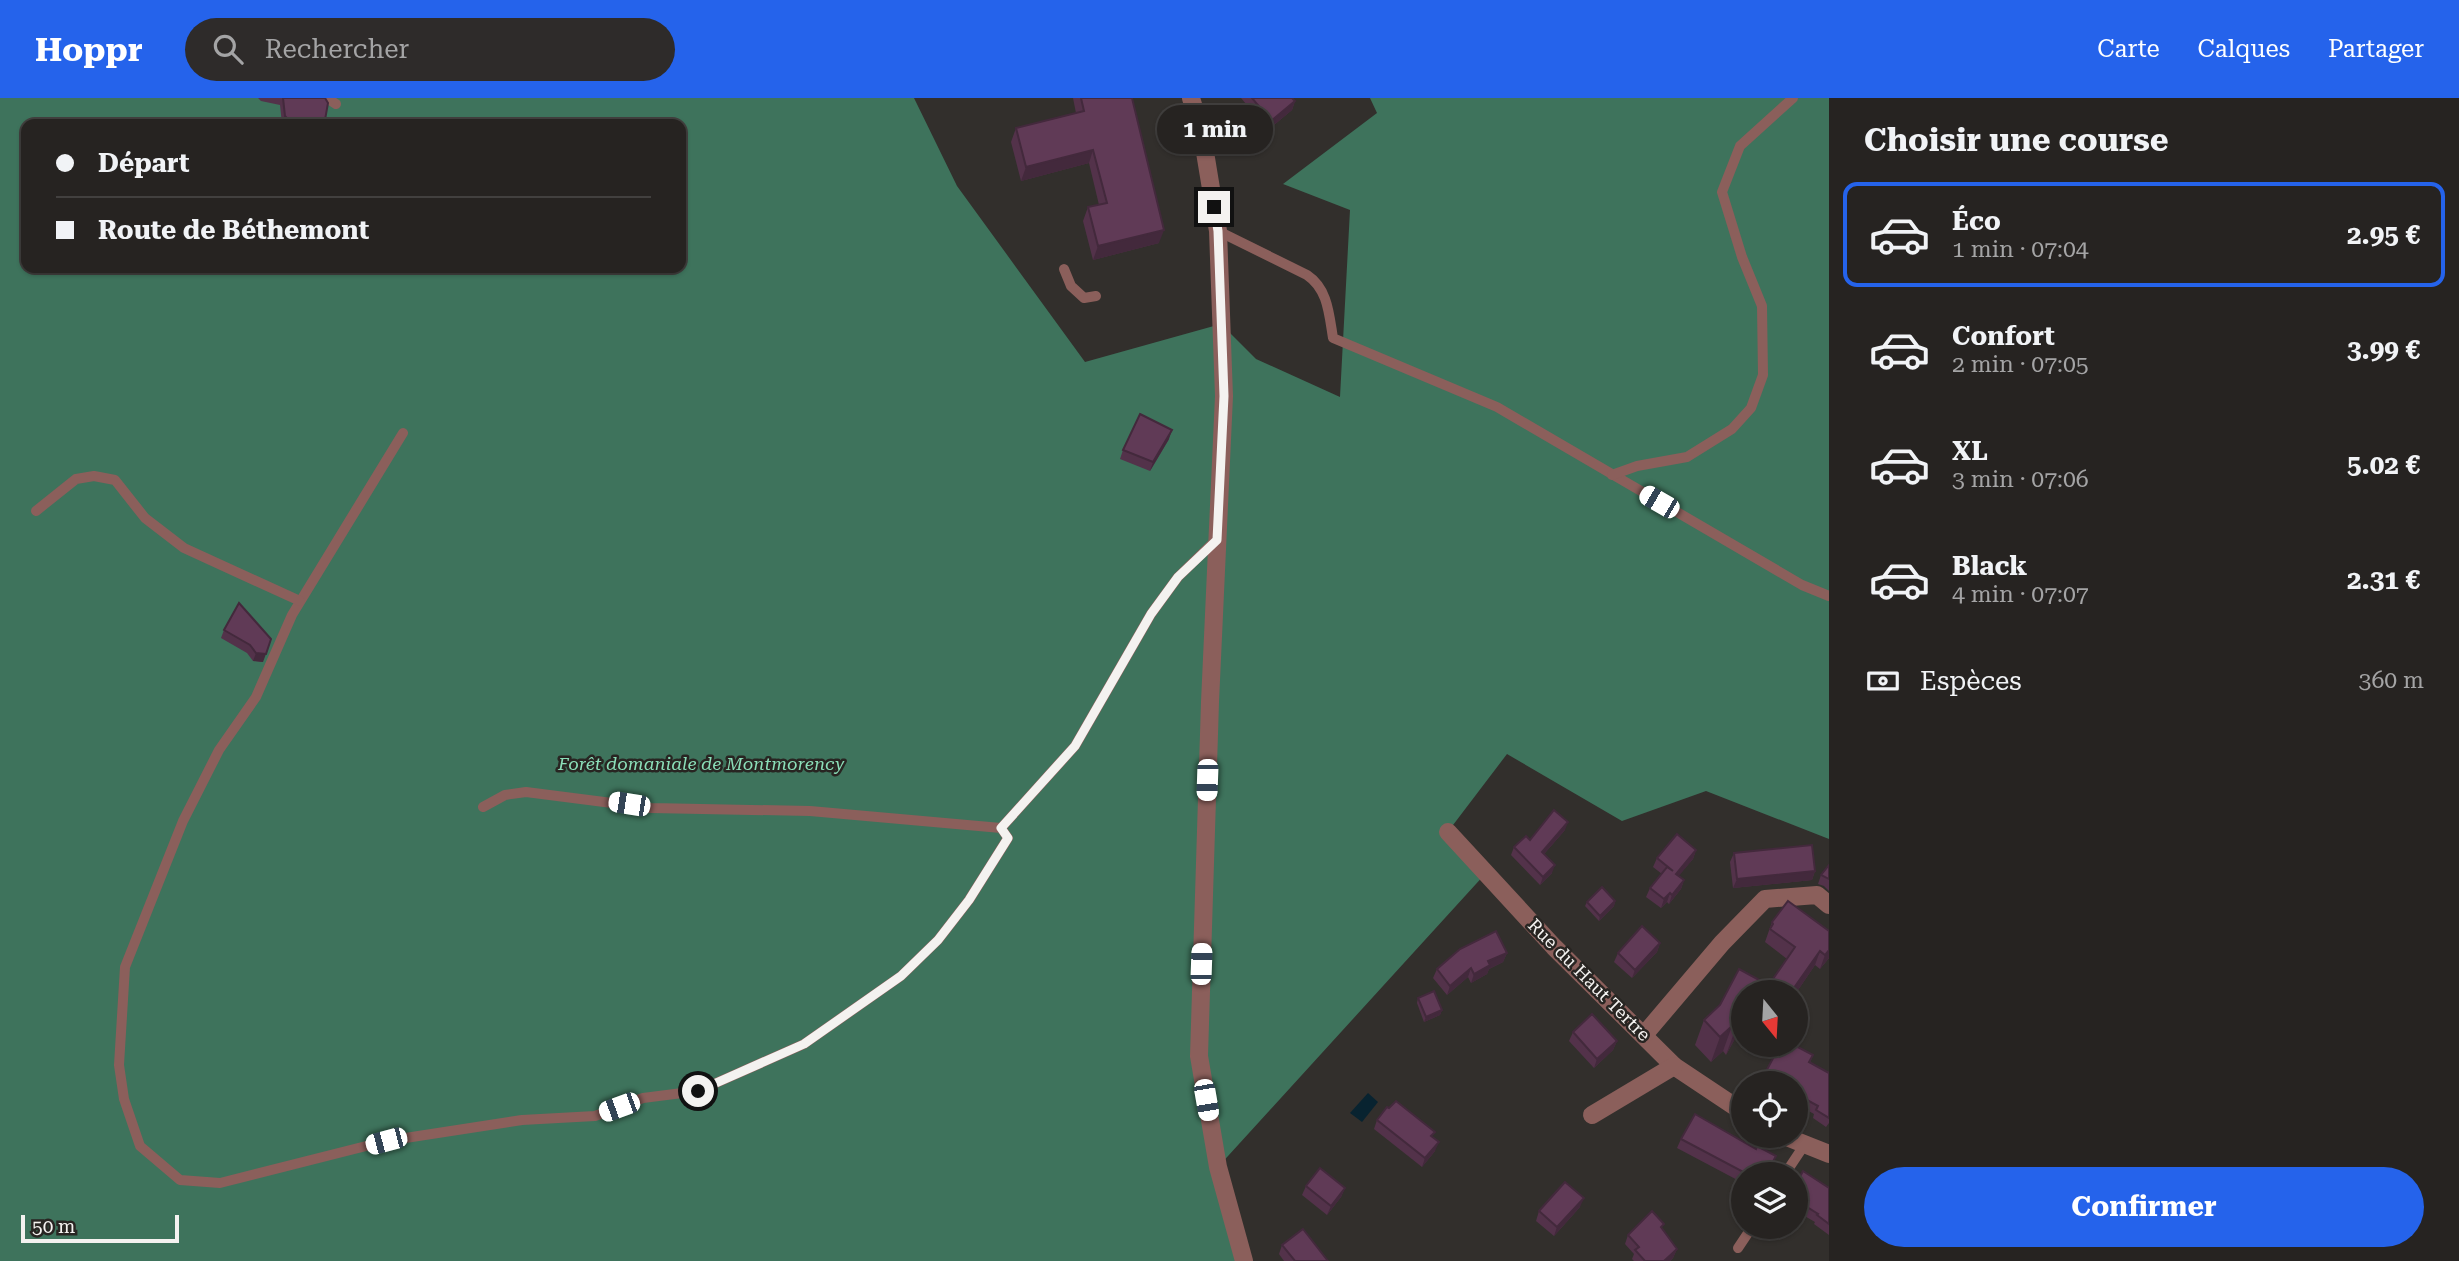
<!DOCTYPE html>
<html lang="fr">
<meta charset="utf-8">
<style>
body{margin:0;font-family:"Roboto Serif",serif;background:#2e2b2a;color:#f1f3f6;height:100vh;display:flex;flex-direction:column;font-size:26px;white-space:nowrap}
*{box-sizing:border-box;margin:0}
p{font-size:23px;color:#a4a4a5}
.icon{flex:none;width:38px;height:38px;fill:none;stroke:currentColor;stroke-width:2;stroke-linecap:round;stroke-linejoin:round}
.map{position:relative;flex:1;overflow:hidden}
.sheet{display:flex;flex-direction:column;background:#262321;width:630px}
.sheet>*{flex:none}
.guide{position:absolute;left:21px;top:21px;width:665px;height:154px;border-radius:14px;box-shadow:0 2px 5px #0004,0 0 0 2px #42403f;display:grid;align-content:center;height:154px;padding:0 35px;background:#262321}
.needle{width:46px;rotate:162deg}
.tools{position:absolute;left:1731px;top:882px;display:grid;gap:14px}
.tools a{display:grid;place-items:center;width:77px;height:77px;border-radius:50%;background:#262321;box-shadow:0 2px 5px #0004,0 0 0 2px #42403f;font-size:35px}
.scale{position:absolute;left:21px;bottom:18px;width:158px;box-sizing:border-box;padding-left:7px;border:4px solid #f4f2f0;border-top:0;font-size:19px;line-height:24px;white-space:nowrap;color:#f4f2f0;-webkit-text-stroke:5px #282522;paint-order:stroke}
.end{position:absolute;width:32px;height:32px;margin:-16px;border:9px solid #f4f2f0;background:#111;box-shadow:0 0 0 4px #111}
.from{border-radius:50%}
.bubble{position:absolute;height:49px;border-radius:24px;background:#262321;box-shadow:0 2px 5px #0004,0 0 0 2px #42403f;font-size:23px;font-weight:700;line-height:49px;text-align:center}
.car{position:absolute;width:21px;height:42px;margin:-21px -10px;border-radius:9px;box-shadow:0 0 5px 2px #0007;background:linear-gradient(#fff 24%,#345 0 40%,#fff 0 76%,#345 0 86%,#fff 0)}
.guide b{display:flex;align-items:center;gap:24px;height:66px;font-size:26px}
.guide b+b{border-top:2px solid #42403f}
.guide i{width:18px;height:18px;background:#f1f3f6}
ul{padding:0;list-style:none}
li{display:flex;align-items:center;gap:21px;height:105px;margin:0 14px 10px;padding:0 21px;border:4px solid transparent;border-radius:14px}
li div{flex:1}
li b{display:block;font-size:26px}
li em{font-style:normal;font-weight:700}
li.current{border-color:#2563eb}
li>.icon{width:63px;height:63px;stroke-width:1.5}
h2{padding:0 35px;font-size:32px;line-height:84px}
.pay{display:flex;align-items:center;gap:18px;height:77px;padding:0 35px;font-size:26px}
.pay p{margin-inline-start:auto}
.action{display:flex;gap:14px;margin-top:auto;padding:14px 35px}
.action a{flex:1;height:80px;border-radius:42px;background:#2563eb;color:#fff;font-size:28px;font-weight:700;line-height:80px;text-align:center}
header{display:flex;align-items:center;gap:42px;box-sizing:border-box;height:98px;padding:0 35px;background:#2563eb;color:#fff}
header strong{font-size:33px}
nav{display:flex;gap:38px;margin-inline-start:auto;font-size:24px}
.search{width:490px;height:63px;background:#2e2b2a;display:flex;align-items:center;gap:18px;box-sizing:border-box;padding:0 24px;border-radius:38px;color:#a4a4a5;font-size:26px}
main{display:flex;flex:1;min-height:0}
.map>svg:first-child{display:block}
.forest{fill:#3e735c;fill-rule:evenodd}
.water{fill:#082330}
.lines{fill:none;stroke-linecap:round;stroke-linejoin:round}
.service{stroke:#8b5f5b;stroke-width:10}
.minor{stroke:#8b5f5b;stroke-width:18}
.tertiary{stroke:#8b5f5b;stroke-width:18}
.wall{fill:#53324a}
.shaded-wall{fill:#43293c}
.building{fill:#603a56;stroke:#43293c;stroke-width:2}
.route{stroke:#f4f2f0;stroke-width:9}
.labels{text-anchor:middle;stroke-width:5;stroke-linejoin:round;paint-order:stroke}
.park-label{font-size:18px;font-style:italic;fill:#8bdfb9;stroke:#282522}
.street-label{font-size:18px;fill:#f4f2f0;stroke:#282522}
</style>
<header>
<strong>Hoppr</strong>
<div class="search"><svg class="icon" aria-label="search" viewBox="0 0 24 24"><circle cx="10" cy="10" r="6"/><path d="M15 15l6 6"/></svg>Rechercher</div>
<nav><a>Carte</a><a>Calques</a><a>Partager</a></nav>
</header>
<main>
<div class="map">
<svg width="1829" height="1163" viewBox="0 0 1829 1163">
<rect width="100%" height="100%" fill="#322f2c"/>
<path class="forest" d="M0,0H914L957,88L1085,264L1221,226L1256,261L1340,299L1350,112L1283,86L1377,15L1370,0H1829V741L1706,693L1622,723L1507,656L1450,731L1486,775L1218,1069L1247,1163H0ZM26,26H681V170H26Z"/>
<polygon class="water" points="1368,995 1378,1004 1362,1024 1350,1015"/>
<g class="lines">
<g class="service">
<polyline points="327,0 336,6"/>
<path d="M1218,133L1307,177C1328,191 1329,216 1333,240L1497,309L1802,487L1829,498"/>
<polyline points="1064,171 1071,188 1084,200 1096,198"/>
<polyline points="403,335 292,517 256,599 219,652 183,723 125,869 119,967 124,1001 140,1048 180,1082 220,1085 386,1043 522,1022 595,1018 643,1000 698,993 804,946 901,878 938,842 969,802 1008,740 1001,730 810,713 651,710 526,694 505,697 483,709"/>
<polyline points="1612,377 1637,368 1687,359 1732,331 1751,310 1763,277 1762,208 1742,159 1722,94 1740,48 1793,0"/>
<polyline points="36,413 76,381 94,378 115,382 145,420 184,450 300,503"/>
<polyline points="1001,730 1075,648 1151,516 1178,479 1216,442"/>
<polyline points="1785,1076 1805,1046"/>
<polyline points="1738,1150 1752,1129"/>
</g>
<g class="minor">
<polyline points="1448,734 1554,849 1674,968 1743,1014"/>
<polyline points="1644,937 1722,845 1765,801 1817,797 1829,807"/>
<polyline points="1592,1017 1674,968"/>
<polyline points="1784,1038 1829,1056"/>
</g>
<polyline class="tertiary" points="1191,0 1202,36 1218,133 1224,298 1210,604 1199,958 1218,1069 1244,1163"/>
</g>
<g class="wall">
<polygon points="258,0 325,0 323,26 282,26 280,7 261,3"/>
<polygon points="1073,0 1132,0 1159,145 1093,162 1083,123 1088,109 1099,107 1089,65 1021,83 1011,44 1016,30 1076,15"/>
<polygon points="1241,0 1292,0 1295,3 1292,12 1268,32"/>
<polygon points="1169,341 1150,373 1120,361 1123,352"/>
<polygon points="239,505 263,564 253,563 247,555 221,540 224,532"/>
<polygon points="1565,732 1544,756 1552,775 1540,787 1511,757 1514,749 1530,742"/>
<polygon points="1696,752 1693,761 1678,778 1684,782 1681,791 1669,806 1667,804 1661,810 1646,799 1650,790 1662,776 1653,769 1657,760"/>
<polygon points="1734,755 1815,773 1812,782 1733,790 1730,764"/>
<polygon points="1829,767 1829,793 1824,788 1818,786 1821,777"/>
<polygon points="1615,803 1614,808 1599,823 1585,808 1587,804"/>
<polygon points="1772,824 1829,860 1820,871 1815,867 1796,895 1764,894 1787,861 1765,844"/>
<polygon points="1660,845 1657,854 1632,880 1614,864 1618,855"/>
<polygon points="1507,855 1503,864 1489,871 1487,876 1471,885 1468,879 1447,897 1433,880 1437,871"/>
<polygon points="1739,871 1761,883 1757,894 1743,894 1743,926 1726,957 1723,953 1711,964 1695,947 1704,922 1720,907"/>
<polygon points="1418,900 1442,912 1440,917 1424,924 1417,905"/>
<polygon points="1573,934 1617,943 1613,952 1594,970 1569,943"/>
<polygon points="1813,957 1810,965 1829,975 1829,1025 1826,1029 1813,1020 1814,1016 1796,1006 1796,985 1760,985 1762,981"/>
<polygon points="1377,1022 1435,1053 1422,1069 1374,1031"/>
<polygon points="1681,1041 1756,1051 1776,1058 1767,1076 1743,1076 1743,1085 1677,1050"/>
<polygon points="1796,1086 1829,1090 1829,1137 1814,1126 1815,1124 1796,1113"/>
<polygon points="1306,1088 1345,1090 1341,1099 1327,1117 1302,1097"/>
<polygon points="1580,1109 1554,1138 1536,1123 1539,1113"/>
<polygon points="1662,1131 1677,1151 1673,1160 1670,1163 1634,1163 1632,1161 1634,1156 1625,1146 1628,1137"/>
<polygon points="1282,1147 1328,1163 1284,1163 1279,1156"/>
</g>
<g class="shaded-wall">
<polygon points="1295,3 1292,12 1268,32 1271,23"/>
<polygon points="1093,52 1089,65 1021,83 1026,69"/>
<polygon points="1164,132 1159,145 1093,162 1098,148"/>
<polygon points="1172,332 1169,341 1150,373 1153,364"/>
<polygon points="256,555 266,556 263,564 253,563"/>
<polygon points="1568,724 1565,732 1539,762 1542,754"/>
<polygon points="1696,752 1693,761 1673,785 1676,776"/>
<polygon points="1555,767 1552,775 1540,787 1543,779"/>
<polygon points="1815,773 1812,782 1733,790 1737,781"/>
<polygon points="1684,782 1681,791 1669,806 1672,797"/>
<polygon points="1670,795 1667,804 1661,810 1664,801"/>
<polygon points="1615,803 1614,808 1599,823 1600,818"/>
<polygon points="1660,845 1657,854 1632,880 1635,872"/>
<polygon points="1829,852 1829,860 1820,871 1825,857"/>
<polygon points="1820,853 1815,867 1796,895 1791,894"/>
<polygon points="1507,855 1503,864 1489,871 1487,876 1471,885 1474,876 1488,863"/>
<polygon points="1471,870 1468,879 1447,897 1450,888"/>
<polygon points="1442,912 1440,917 1424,924 1426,919"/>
<polygon points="1743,917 1743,926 1726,957 1735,932"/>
<polygon points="1732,928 1723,953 1711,964 1720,939"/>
<polygon points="1617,943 1613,952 1594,970 1597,961"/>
<polygon points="1439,1044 1435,1053 1422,1069 1425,1060"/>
<polygon points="1345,1090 1341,1099 1327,1117 1331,1108"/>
<polygon points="1584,1100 1580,1109 1554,1138 1557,1129"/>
<polygon points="1677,1151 1673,1160 1670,1163 1664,1163"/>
</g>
<g class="building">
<polygon points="283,0 325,0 328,5 325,22 320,26 292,26 285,18"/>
<polygon points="1081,0 1132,0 1164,132 1098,148 1088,109 1107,105 1093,52 1026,69 1016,30 1084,13"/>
<polygon points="1252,0 1292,0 1295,3 1271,23"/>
<polygon points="1140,316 1172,332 1153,364 1123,352"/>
<polygon points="239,505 271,541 266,556 256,555 250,547 224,532"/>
<polygon points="1554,712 1568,724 1542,754 1555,767 1543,779 1514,749 1526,738 1530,742"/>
<polygon points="1677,736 1696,752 1676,776 1684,782 1672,797 1670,795 1664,801 1650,790 1667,769 1673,773 1657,760"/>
<polygon points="1812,747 1815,773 1737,781 1734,755"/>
<polygon points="1829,767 1829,781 1821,777"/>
<polygon points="1602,789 1615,803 1600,818 1587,804"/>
<polygon points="1788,803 1829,833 1829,852 1825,857 1820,853 1791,894 1764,894 1795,849 1770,831 1773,826 1772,824"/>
<polygon points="1642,828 1660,845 1635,872 1618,855"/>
<polygon points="1496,833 1507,855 1488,863 1490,867 1474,876 1471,870 1450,888 1437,871 1460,851"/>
<polygon points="1739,871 1761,883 1755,894 1743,894 1743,917 1735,932 1732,928 1720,939 1704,922 1720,907"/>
<polygon points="1434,893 1442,912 1426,919 1418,900"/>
<polygon points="1796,907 1799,910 1796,917"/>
<polygon points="1592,916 1617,943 1597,961 1573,934"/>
<polygon points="1780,947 1794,947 1813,957 1809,964 1829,975 1829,1020 1816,1012 1818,1008 1796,996 1796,985 1770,985 1762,981"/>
<polygon points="1396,1003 1435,1034 1431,1038 1439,1044 1425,1060 1377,1022 1387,1009 1389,1010"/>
<polygon points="1695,1016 1756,1051 1757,1048 1776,1058 1766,1076 1747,1076 1681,1041"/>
<polygon points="1320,1070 1345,1090 1331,1108 1306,1088"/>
<polygon points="1803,1073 1829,1090 1829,1126 1817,1117 1818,1116 1796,1102 1796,1086"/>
<polygon points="1565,1084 1584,1100 1557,1129 1539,1113"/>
<polygon points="1652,1113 1664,1126 1661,1129 1677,1151 1664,1163 1645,1163 1635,1152 1639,1149 1628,1137"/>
<polygon points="1303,1131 1328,1163 1295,1163 1282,1147"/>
</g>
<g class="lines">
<polyline class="route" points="698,993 804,946 901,878 938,842 969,802 1008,740 1001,730 1075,648 1151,516 1178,479 1217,442 1224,298 1218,133 1214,109"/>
</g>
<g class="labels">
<g class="park-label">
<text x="701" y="672">Forêt domaniale de Montmorency</text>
</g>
<g class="street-label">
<text transform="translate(1589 882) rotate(45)" y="6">Rue du Haut Tertre</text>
</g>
</g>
</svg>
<div class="tools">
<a><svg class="needle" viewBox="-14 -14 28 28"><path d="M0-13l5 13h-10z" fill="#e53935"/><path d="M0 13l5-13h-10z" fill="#a4a4a5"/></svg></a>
<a><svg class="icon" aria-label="locate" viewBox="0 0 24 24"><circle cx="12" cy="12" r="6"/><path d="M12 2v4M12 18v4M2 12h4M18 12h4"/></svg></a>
<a><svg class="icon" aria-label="layers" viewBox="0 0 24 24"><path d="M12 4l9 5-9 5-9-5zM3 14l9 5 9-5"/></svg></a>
</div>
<div class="scale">50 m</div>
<i class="end from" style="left:698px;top:993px"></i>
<i class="end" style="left:1214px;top:109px"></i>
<div class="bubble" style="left:1157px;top:7px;width:116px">1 min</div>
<i class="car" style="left:1659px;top:404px;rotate:300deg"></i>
<i class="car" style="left:1207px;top:682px;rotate:182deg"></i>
<i class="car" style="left:629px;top:706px;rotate:279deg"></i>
<i class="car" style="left:1201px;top:866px;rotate:2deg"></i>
<i class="car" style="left:1206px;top:1002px;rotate:170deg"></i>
<i class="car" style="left:619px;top:1009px;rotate:250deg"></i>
<i class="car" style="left:386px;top:1043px;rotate:255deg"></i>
<div class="guide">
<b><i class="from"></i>Départ</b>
<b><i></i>Route de Béthemont</b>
</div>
</div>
<section class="sheet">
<h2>Choisir une course</h2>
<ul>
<li class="current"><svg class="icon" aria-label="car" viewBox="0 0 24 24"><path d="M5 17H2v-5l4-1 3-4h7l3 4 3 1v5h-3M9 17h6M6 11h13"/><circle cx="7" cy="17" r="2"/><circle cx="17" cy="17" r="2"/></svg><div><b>Éco</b><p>1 min · 07:04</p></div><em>2.95 €</em></li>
<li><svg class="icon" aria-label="car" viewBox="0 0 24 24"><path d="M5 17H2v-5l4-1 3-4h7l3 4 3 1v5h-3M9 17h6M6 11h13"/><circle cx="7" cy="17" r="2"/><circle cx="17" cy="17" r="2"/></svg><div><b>Confort</b><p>2 min · 07:05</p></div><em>3.99 €</em></li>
<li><svg class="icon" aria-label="car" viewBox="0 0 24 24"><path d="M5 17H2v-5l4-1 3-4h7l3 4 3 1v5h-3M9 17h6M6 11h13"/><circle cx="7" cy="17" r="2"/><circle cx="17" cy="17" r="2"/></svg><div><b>XL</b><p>3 min · 07:06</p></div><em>5.02 €</em></li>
<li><svg class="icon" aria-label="car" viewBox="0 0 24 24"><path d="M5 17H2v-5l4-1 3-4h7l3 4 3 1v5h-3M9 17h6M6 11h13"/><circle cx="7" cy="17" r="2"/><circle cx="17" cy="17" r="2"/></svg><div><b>Black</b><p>4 min · 07:07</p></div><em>2.31 €</em></li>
</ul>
<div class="pay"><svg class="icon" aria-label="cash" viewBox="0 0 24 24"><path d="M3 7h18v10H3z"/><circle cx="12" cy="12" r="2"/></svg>Espèces<p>360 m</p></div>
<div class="action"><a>Confirmer</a></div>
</section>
</main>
